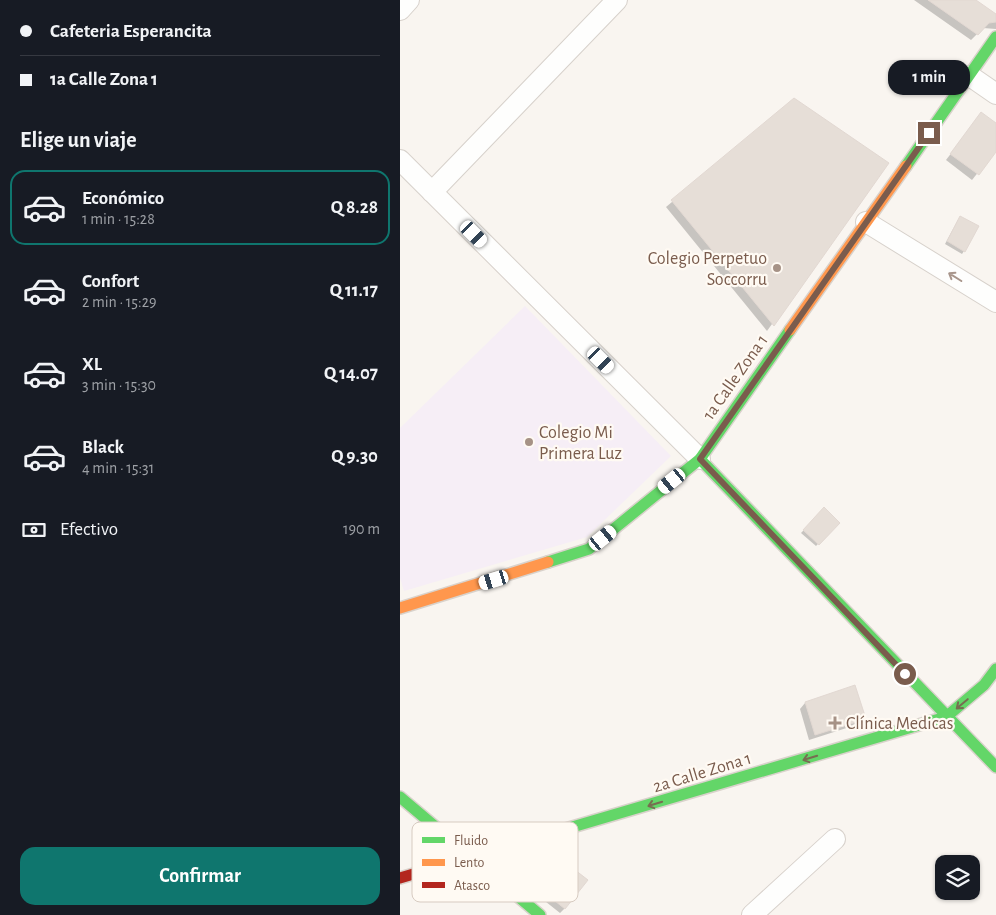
<!DOCTYPE html>
<html lang="es">
<meta charset="utf-8">
<style>
body{margin:0;font-family:"Alegreya Sans",sans-serif;background:#242831;color:#f1f3f6;height:100vh;display:flex;flex-direction:column;font-size:19px;white-space:nowrap}
*{box-sizing:border-box;margin:0}
p{font-size:16px;color:#9ea1a6}
.icon{flex:none;width:28px;height:28px;fill:none;stroke:currentColor;stroke-width:2;stroke-linecap:round;stroke-linejoin:round}
.map{position:relative;flex:1;overflow:hidden}
.details{display:flex;flex-direction:column;background:#171b24;width:400px}
.details>*{flex:none}
.guide{display:grid;align-content:center;height:110px;padding:0 20px;background:#171b24}
.controls{position:absolute;left:535px;top:855px;display:grid;gap:10px}
.controls a{display:grid;place-items:center;width:45px;height:45px;border-radius:10px;background:#171b24;box-shadow:0 1px 4px #0004;font-size:25px}
.end{position:absolute;width:22px;height:22px;margin:-11px;border:6px solid #7a5c4d;background:#fff;box-shadow:0 0 0 2px #fff}
.from{border-radius:50%}
.bubble{position:absolute;height:35px;border-radius:15px;background:#171b24;box-shadow:0 1px 4px #0004;font-size:16px;font-weight:700;line-height:35px;text-align:center}
.car{position:absolute;width:15px;height:30px;margin:-15px -8px;border-radius:6px;box-shadow:0 0 4px 1px #0007;background:linear-gradient(#fff 24%,#345 0 40%,#fff 0 76%,#345 0 86%,#fff 0)}
.guide b{display:flex;align-items:center;gap:18px;height:48px;font-size:19px}
.guide b+b{border-top:1px solid #363941}
.guide i{width:12px;height:12px;background:#f1f3f6}
ul{padding:0;list-style:none}
li{display:flex;align-items:center;gap:15px;height:75px;margin:0 10px 8px;padding:0 10px;border:2px solid transparent;border-radius:15px}
li div{flex:1}
li b{display:block;font-size:19px}
li em{font-style:normal;font-weight:700}
li.current{border-color:#0f766e}
li>.icon{width:45px;height:45px;stroke-width:1.5}
h2{padding:0 20px;font-size:22px;line-height:60px}
.pay{display:flex;align-items:center;gap:12px;height:55px;padding:0 20px;font-size:19px}
.pay p{margin-inline-start:auto}
.button{display:flex;gap:10px;margin-top:auto;padding:10px 20px}
.button a{flex:1;height:58px;border-radius:15px;background:#0f766e;color:#fff;font-size:20px;font-weight:700;line-height:58px;text-align:center}
main{display:flex;flex:1;min-height:0}
.map>svg:first-child{display:block}
.education{fill:#f6eef6}
.shadow{fill:#0003}
.building{fill:#e6ded7;stroke:#e2d8d2}
.lines{fill:none;stroke-linecap:round;stroke-linejoin:round}
.street-casing{stroke:#d7d1cb;stroke-width:22}
.fast-casing{stroke:#d9d2cb;stroke-width:14}
.slow-casing{stroke:#d9d2cb;stroke-width:14}
.jam-casing{stroke:#d9d2cb;stroke-width:14}
.street{stroke:#fefefd;stroke-width:20}
.fast{stroke:#63d668;stroke-width:11}
.slow{stroke:#ff974d;stroke-width:11}
.jam{stroke:#b3261e;stroke-width:11}
.oneway{stroke:#a8958b}
.oneway2{stroke:#776e51}
.route{stroke:#7a5c4d;stroke-width:6}
.poi-dot{fill:#a69286;stroke:#fffaf3;stroke-width:2}
.labels{text-anchor:middle;stroke-width:4.5;stroke-linejoin:round;paint-order:stroke}
.poi-label{font-size:18px;fill:#7a5c4d;stroke:#fffaf3;text-anchor:start}
.street-label{font-size:18px;fill:#7a5c4d;stroke:#fffaf3}
.key{fill:#fffaf3;stroke:#d7cbc1;stroke-width:1}
.key-label{font-size:14px;fill:#7a5c4d}
</style>
<main>
<section class="details">
<div class="guide">
<b><i class="from"></i>Cafeteria Esperancita</b>
<b><i></i>1a Calle Zona 1</b>
</div>
<h2>Elige un viaje</h2>
<ul>
<li class="current"><svg class="icon" aria-label="car" viewBox="0 0 24 24"><path d="M5 17H2v-5l4-1 3-4h7l3 4 3 1v5h-3M9 17h6M6 11h13"/><circle cx="7" cy="17" r="2"/><circle cx="17" cy="17" r="2"/></svg><div><b>Económico</b><p>1 min · 15:28</p></div><em>Q 8.28</em></li>
<li><svg class="icon" aria-label="car" viewBox="0 0 24 24"><path d="M5 17H2v-5l4-1 3-4h7l3 4 3 1v5h-3M9 17h6M6 11h13"/><circle cx="7" cy="17" r="2"/><circle cx="17" cy="17" r="2"/></svg><div><b>Confort</b><p>2 min · 15:29</p></div><em>Q 11.17</em></li>
<li><svg class="icon" aria-label="car" viewBox="0 0 24 24"><path d="M5 17H2v-5l4-1 3-4h7l3 4 3 1v5h-3M9 17h6M6 11h13"/><circle cx="7" cy="17" r="2"/><circle cx="17" cy="17" r="2"/></svg><div><b>XL</b><p>3 min · 15:30</p></div><em>Q 14.07</em></li>
<li><svg class="icon" aria-label="car" viewBox="0 0 24 24"><path d="M5 17H2v-5l4-1 3-4h7l3 4 3 1v5h-3M9 17h6M6 11h13"/><circle cx="7" cy="17" r="2"/><circle cx="17" cy="17" r="2"/></svg><div><b>Black</b><p>4 min · 15:31</p></div><em>Q 9.30</em></li>
</ul>
<div class="pay"><svg class="icon" aria-label="cash" viewBox="0 0 24 24"><path d="M3 7h18v10H3z"/><circle cx="12" cy="12" r="2"/></svg>Efectivo<p>190 m</p></div>
<div class="button"><a>Confirmar</a></div>
</section>
<div class="map">
<svg width="596" height="915" viewBox="0 0 596 915">
<rect width="100%" height="100%" fill="#f9f5f0"/>
<polygon class="education" points="125,306 271,456 187,537 4,591 0,578 0,428"/>
<g class="shadow">
<polygon points="514,0 573,0 596,16 596,29 583,28 571,40"/>
<polygon points="394,100 487,163 367,331 266,207"/>
<polygon points="581,114 596,150 572,180 546,160"/>
<polygon points="558,220 564,251 562,254 545,244"/>
<polygon points="424,509 438,523 416,546 401,533"/>
<polygon points="455,687 465,718 459,724 409,740 400,709 405,703"/>
<polygon points="152,854 165,908 160,913 136,894 143,886 110,866 114,862"/>
</g>
<g class="building">
<polygon points="528,0 576,0 596,14 596,22 589,23 578,35"/>
<polygon points="394,98 489,163 374,326 271,200"/>
<polygon points="581,112 596,123 596,152 579,175 550,154"/>
<polygon points="560,216 579,226 565,252 547,241"/>
<polygon points="424,507 440,523 419,545 403,530"/>
<polygon points="455,685 466,719 415,735 405,702"/>
<polygon points="153,853 188,880 165,909 140,889 146,881 114,861"/>
</g>
<g class="lines">
<g class="street-casing">
<g id="street">
<polyline points="0,10 9,0"/>
<polyline points="570,76 596,94"/>
<polyline points="0,160 300,459"/>
<polyline points="32,192 217,0"/>
<polyline points="466,222 596,302"/>
<polyline points="352,915 435,839"/>
</g>
</g>
<g class="fast-casing">
<g id="fast">
<polyline points="506,166 596,37"/>
<polyline points="300,459 596,767"/>
<polyline points="148,562 189,549 300,459 390,330"/>
<polyline points="0,797 140,915"/>
<polyline points="118,843 546,717 584,685 596,669"/>
</g>
</g>
<g class="slow-casing">
<g id="slow">
<polyline points="390,330 506,166"/>
<polyline points="0,608 148,562"/>
</g>
</g>
<g class="jam-casing">
<polyline id="jam" points="0,878 118,843"/>
</g>
<use href="#street" class="street"/>
<use href="#fast" class="fast"/>
<use href="#slow" class="slow"/>
<use href="#jam" class="jam"/>
</g>
<defs><path id="oneway-shaft" d="M-6 0H5M1.5-3L5.5 0L1.5 3" fill="none" stroke-width="1.6" stroke-linecap="round" stroke-linejoin="round" transform="scale(1.25)"/></defs>
<use class="oneway" href="#oneway-shaft" transform="translate(555 277) rotate(-148)"/>
<g class="oneway2">
<use href="#oneway-shaft" transform="translate(562 704) rotate(140)"/>
<use href="#oneway-shaft" transform="translate(410 758) rotate(163)"/>
<use href="#oneway-shaft" transform="translate(255 804) rotate(163)"/>
</g>
<g class="lines">
<polyline class="route" points="505,674 300,459 529,133"/>
</g>
<g class="poi-dot">
<circle cx="377" cy="268" r="5"/>
<circle cx="129" cy="442" r="5"/>
<path d="M432.5 715.5h5v5h5v5h-5v5h-5v-5h-5v-5h5z"/>
</g>
<g class="labels">
<g class="poi-label">
<text x="367" y="264" text-anchor="end">Colegio Perpetuo<tspan x="367" dy="21">Soccorru</tspan></text>
<text x="139" y="438">Colegio Mi<tspan x="139" dy="21">Primera Luz</tspan></text>
<text x="446" y="729">Clínica Medicas</text>
</g>
<g class="street-label">
<text transform="translate(335 377) rotate(-55)" y="6">1a Calle Zona 1</text>
<text transform="translate(302 772) rotate(-17)" y="6">2a Calle Zona 1</text>
</g>
</g>
<rect x="12" y="822" width="166" height="80" rx="8" class="key"/>
<rect x="22" y="837" width="23" height="6" fill="#63d668"/>
<rect x="22" y="859" width="23" height="7" fill="#ff974d"/>
<rect x="22" y="882" width="23" height="6" fill="#b3261e"/>
<g class="key-label">
<text x="54" y="845">Fluido</text>
<text x="54" y="867">Lento</text>
<text x="54" y="890">Atasco</text>
</g>
</svg>
<div class="controls">
<a><svg class="icon" aria-label="layers" viewBox="0 0 24 24"><path d="M12 4l9 5-9 5-9-5zM3 14l9 5 9-5"/></svg></a>
</div>
<i class="end from" style="left:505px;top:674px"></i>
<i class="end" style="left:529px;top:133px"></i>
<div class="bubble" style="left:488px;top:60px;width:82px">1 min</div>
<i class="car" style="left:74px;top:234px;rotate:135deg"></i>
<i class="car" style="left:201px;top:360px;rotate:135deg"></i>
<i class="car" style="left:272px;top:481px;rotate:231deg"></i>
<i class="car" style="left:203px;top:538px;rotate:51deg"></i>
<i class="car" style="left:94px;top:580px;rotate:253deg"></i>
</div>
</main>
